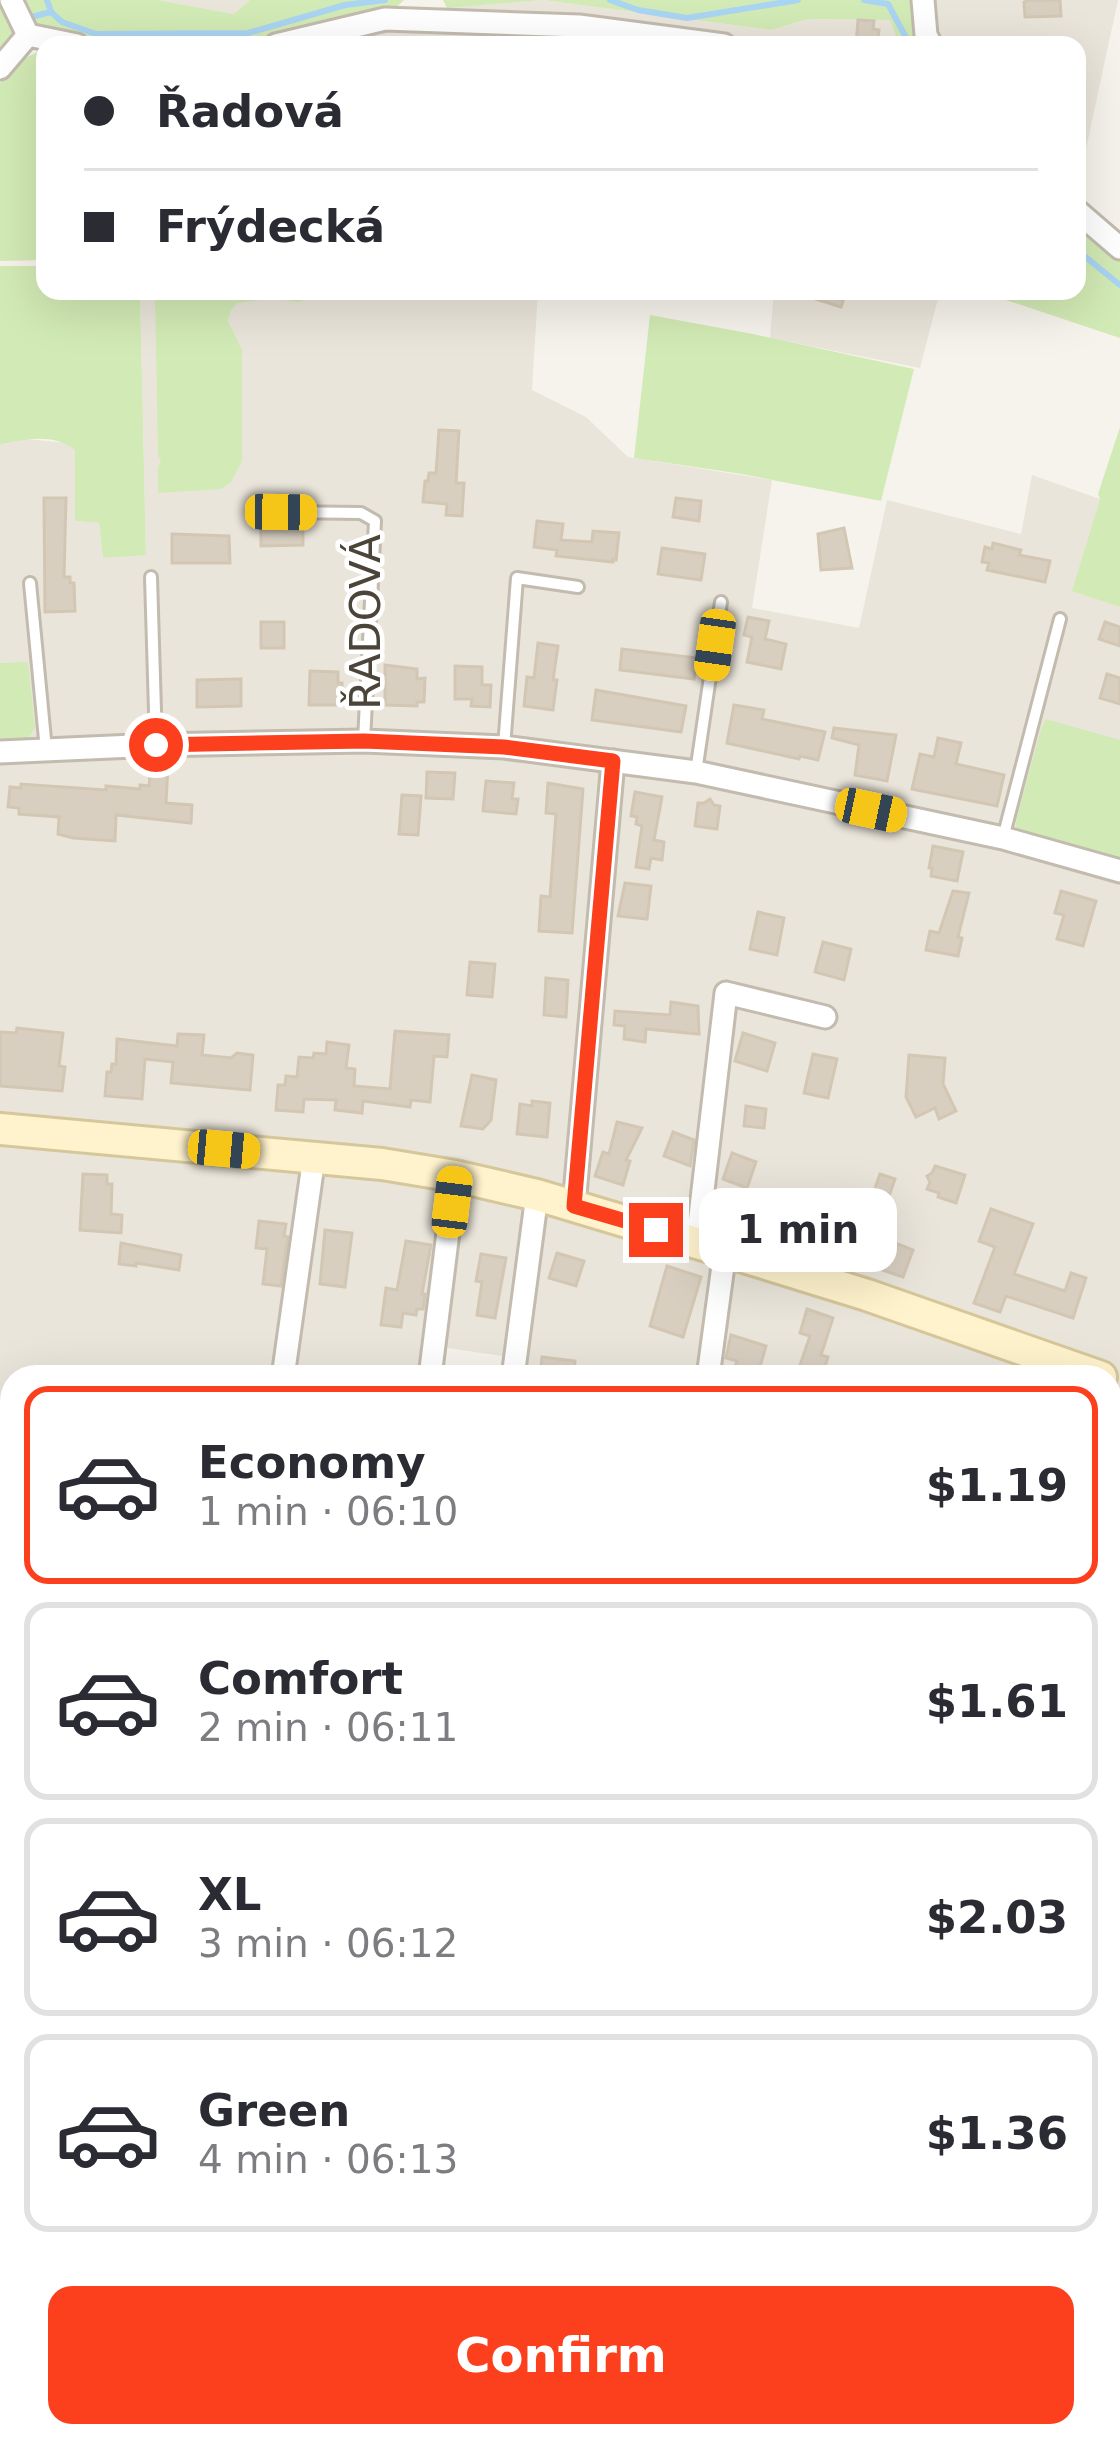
<!DOCTYPE html>
<meta charset="utf-8">
<style>
body{margin:0;font-family:"DejaVu Sans",sans-serif;background:#f2f2f3;color:#2b2b33;height:100vh;display:flex;flex-direction:column;font-size:45px;white-space:nowrap}
*{box-sizing:border-box;margin:0}
p{font-size:39px;color:#7c7c81}
.icon{flex:none;width:66px;height:66px;fill:none;stroke:currentColor;stroke-width:2;stroke-linecap:round;stroke-linejoin:round}
.map{position:relative;flex:1;overflow:hidden}
.sheet{position:absolute;left:0px;top:1365px;width:1122px;height:1083px;display:flex;flex-direction:column;background:#fff;border-radius:36px 36px 0 0;box-shadow:0 12px 48px #0002}
.sheet>*{flex:none}
.guide{position:absolute;left:36px;top:36px;width:1050px;height:264px;border-radius:24px;box-shadow:0 12px 48px #0002;display:grid;align-content:center;height:264px;padding:0 48px;background:#fff}
.end{position:absolute;width:54px;height:54px;margin:-27px;border:15px solid #fc3f1d;background:#fff;box-shadow:0 0 0 6px #fff}
.from{border-radius:50%}
.bubble{position:absolute;height:84px;border-radius:24px;background:#fff;box-shadow:0 12px 48px #0002;font-size:39px;font-weight:700;line-height:84px;text-align:center}
.car{position:absolute;width:36px;height:72px;margin:-36px -18px;border-radius:15px;box-shadow:0 0 9px 3px #0007;background:linear-gradient(#f5c518 24%,#345 0 40%,#f5c518 0 76%,#345 0 86%,#f5c518 0)}
.guide b{display:flex;align-items:center;gap:42px;height:114px;font-size:45px}
.guide b+b{border-top:3px solid #e1e1e2}
.guide i{width:30px;height:30px;background:#2b2b33}
ul{padding:21px 0 0;list-style:none}
li{display:flex;align-items:center;gap:36px;height:198px;margin:0 24px 18px;padding:0 24px;border:6px solid #e1e1e2;border-radius:24px}
li div{flex:1}
li b{display:block;font-size:45px}
li em{font-style:normal;font-weight:700}
li.selected{border-color:#fc3f1d}
li>.icon{width:108px;height:108px;stroke-width:1.5}
.cta{display:flex;gap:24px;margin-top:auto;padding:24px 48px}
.cta a{flex:1;height:138px;border-radius:24px;background:#fc3f1d;color:#fff;font-size:48px;font-weight:700;line-height:138px;text-align:center}
.map>svg:first-child{display:block}
.residential{fill:#eae5da}
.green{fill:#d2eab5}
.lines{fill:none;stroke-linecap:round;stroke-linejoin:round}
.stream{stroke:#a9d4f2;stroke-width:6}
.building{fill:#d8cfc1;stroke:#d3c7b4;stroke-width:3}
.lane-casing{stroke:#c2bbae;stroke-width:16}
.street-casing{stroke:#c2bbae;stroke-width:27}
.secondary-casing{stroke:#d6c79b;stroke-width:36}
.lane{stroke:#fff;stroke-width:10}
.street{stroke:#fff;stroke-width:21}
.secondary{stroke:#fff3cd;stroke-width:30}
.route{stroke:#fc3f1d;stroke-width:15}
.labels{text-anchor:middle;stroke-width:9;stroke-linejoin:round;paint-order:stroke}
.street-label{font-size:42px;fill:#4b4439;stroke:#fff}
</style>
<div class="map">
<svg width="1120" height="2446" viewBox="0 0 1120 2446">
<rect width="100%" height="100%" fill="#f6f3ec"/>
<g class="residential">
<polygon points="158,0 250,0 234,14"/>
<polygon points="543,0 771,30 808,19 890,20 899,45 242,45 358,19 415,10"/>
<polygon points="910,0 1118,0 1077,191 1077,45 918,45"/>
<polygon points="140,291 538,291 532,390 586,417 628,457 772,480 752,608 859,628 887,500 1021,534 1032,475 1100,499 1073,590 1120,607 1120,1680 1110,1679 1110,1377 507,1377 509,1357 440,1347 435,1377 12,1377 12,1590 0,1588 0,738 28,738 28,663 0,663 0,445 26,439 67,443 75,449 75,521 99,523 103,558 146,554"/>
<polygon points="774,291 940,291 920,368 770,338"/>
<polygon points="0,2346 12,2351 12,2436 216,2436 240,2446 0,2446"/>
</g>
<g class="green">
<polygon points="0,0 158,0 234,14 250,0 404,0 389,14 242,45 131,45 82,40 43,26 0,52"/>
<polygon points="443,0 910,0 918,45 899,45 890,20 808,19 771,30 543,0 447,8"/>
<polygon points="44,49 42,193 45,194 45,260 0,261 0,83 21,60"/>
<polygon points="1077,217 1120,253 1120,338 979,291 1077,291 1077,266 1081,265 1077,255"/>
<path d="M0,266H45V291H140L146,555L103,558L99,523L75,521V450C54,433 24,439 0,445Z"/>
<polygon points="155,291 314,291 308,299 298,302 274,298 237,303 230,312 228,321 242,350 242,461 231,482 221,489 158,493 158,467 161,461 158,455"/>
<polygon points="600,291 774,291 774,300"/>
<polygon points="650,315 753,334 914,369 881,501 742,474 634,458"/>
<polygon points="1120,427 1120,607 1072,591 1100,499 1098,494"/>
<polygon points="28,662 35,728 28,738 0,738 0,663"/>
<polygon points="1046,719 1120,740 1120,862 1016,831 1016,821 1041,729"/>
<polygon points="0,1588 12,1590 12,1728 0,1730"/>
</g>
<g class="lines">
<g class="stream">
<polyline points="47,0 51,12 62,22 96,34 248,33 345,5 385,0"/>
<polyline points="610,0 638,10 687,18 798,0"/>
<polyline points="864,0 888,4 910,45"/>
<polyline points="27,18 51,12"/>
<polyline points="1077,250 1120,285"/>
<polyline points="0,1681 12,1678"/>
<polyline points="1110,1821 1120,1824"/>
</g>
</g>
<g class="building">
<polygon points="1030,0 1060,0 1061,16 1025,17 1024,2"/>
<polygon points="858,20 874,21 873,29 879,30 877,45 856,45"/>
<polygon points="800,291 846,291 841,307 800,294"/>
<polygon points="439,430 459,431 456,483 464,483 462,516 446,515 447,504 423,502 425,481 428,481 429,473 436,473"/>
<polygon points="44,498 66,498 64,577 70,577 70,583 74,583 75,611 45,612"/>
<polygon points="676,498 701,501 699,521 673,517"/>
<polygon points="261,518 303,522 303,545 261,546"/>
<polygon points="537,521 563,524 561,540 592,542 593,531 619,533 616,560 613,559 613,562 556,556 557,550 534,547"/>
<polygon points="844,528 852,568 821,570 818,534"/>
<polygon points="172,534 229,536 230,563 172,563"/>
<polygon points="993,543 1021,550 1019,555 1050,561 1045,582 987,570 989,563 982,562 985,547 992,549"/>
<polygon points="662,548 705,554 701,580 658,574"/>
<polygon points="748,617 769,621 765,639 786,644 781,669 747,662 752,637 744,635"/>
<rect x="261" y="622" width="23" height="26"/>
<polygon points="1105,622 1120,627 1120,646 1099,639"/>
<polygon points="538,643 558,646 553,680 557,680 553,710 524,706 527,677 534,678"/>
<polygon points="622,649 697,658 694,679 620,670"/>
<polygon points="385,665 417,669 417,679 425,678 424,702 417,702 417,706 385,705"/>
<polygon points="455,666 482,667 482,685 491,685 490,707 471,706 472,699 455,699"/>
<polygon points="310,671 338,672 338,683 342,683 342,705 309,705"/>
<polygon points="1107,674 1120,678 1120,704 1100,698"/>
<polygon points="241,679 241,706 197,707 197,680"/>
<polygon points="596,690 686,706 681,732 592,720"/>
<polygon points="734,705 764,710 762,719 825,732 818,760 800,756 799,759 727,743"/>
<polygon points="834,728 896,735 887,781 855,775 859,745 832,738"/>
<polygon points="938,738 961,743 956,764 1004,775 997,806 912,789 920,754 934,757"/>
<polygon points="151,764 168,766 166,803 192,805 191,823 116,815 115,841 73,838 58,834 59,817 19,814 19,808 8,807 10,787 21,788 21,784 106,790 106,786 140,789 140,785 149,786"/>
<polygon points="427,772 455,773 453,799 426,798"/>
<polygon points="486,781 514,783 512,799 518,799 516,814 483,811"/>
<polygon points="548,783 583,789 572,933 539,931 541,896 550,897 556,814 546,813"/>
<polygon points="635,792 662,797 654,840 664,842 662,860 651,858 649,869 636,867 642,826 636,824 637,817 631,816"/>
<polygon points="402,795 421,796 418,835 399,834"/>
<polygon points="710,799 714,805 720,806 717,829 695,826 698,803 704,803"/>
<polygon points="933,846 963,852 957,881 931,876 932,868 929,868"/>
<polygon points="625,883 651,886 647,919 618,916"/>
<polygon points="953,891 969,893 958,937 962,938 958,956 926,950 930,931 939,933"/>
<polygon points="1061,891 1096,901 1083,946 1057,939 1064,915 1055,913"/>
<polygon points="758,912 784,918 777,955 750,949"/>
<polygon points="823,942 851,949 844,980 815,972"/>
<polygon points="470,962 495,964 492,997 467,995"/>
<polygon points="546,978 568,980 566,1017 544,1015"/>
<polygon points="671,1002 698,1006 699,1034 646,1029 645,1042 624,1039 625,1026 614,1025 615,1011 670,1015"/>
<polygon points="17,1028 63,1033 59,1066 65,1067 62,1091 0,1086 0,1032 16,1033"/>
<polygon points="395,1031 449,1035 447,1057 434,1056 430,1102 411,1100 410,1107 363,1101 362,1113 335,1110 336,1100 304,1099 303,1112 276,1110 278,1085 285,1085 286,1076 297,1077 299,1057 313,1058 314,1053 326,1054 327,1042 349,1045 346,1068 355,1069 354,1086 390,1089"/>
<polygon points="743,1033 775,1043 767,1071 735,1061"/>
<polygon points="178,1034 204,1035 202,1055 231,1058 237,1053 253,1055 250,1090 171,1083 173,1062 145,1059 142,1099 105,1096 107,1072 111,1072 112,1064 116,1064 117,1039 177,1046"/>
<polygon points="813,1054 837,1059 828,1098 804,1093"/>
<polygon points="909,1055 945,1058 943,1084 956,1111 939,1119 935,1108 916,1117 906,1097"/>
<polygon points="472,1075 496,1080 491,1120 483,1129 461,1126"/>
<polygon points="532,1101 550,1103 547,1137 517,1134 520,1104 532,1106"/>
<polygon points="746,1106 766,1109 764,1128 744,1126"/>
<polygon points="617,1122 642,1128 626,1160 630,1161 623,1185 595,1176 603,1152 609,1154"/>
<polygon points="673,1132 694,1140 690,1166 664,1156"/>
<polygon points="732,1153 756,1162 747,1188 723,1179"/>
<polygon points="935,1166 965,1175 956,1203 938,1197 939,1193 927,1189 930,1182 927,1176 932,1173"/>
<polygon points="83,1174 107,1175 107,1184 112,1184 111,1214 122,1215 121,1233 80,1230"/>
<polygon points="880,1174 895,1179 889,1196 874,1191"/>
<polygon points="786,1209 817,1220 809,1243 777,1234"/>
<polygon points="991,1209 1033,1224 1014,1274 1065,1291 1071,1273 1086,1278 1073,1318 1006,1296 1000,1312 974,1303 995,1247 979,1241"/>
<polygon points="259,1221 286,1224 284,1236 288,1237 281,1286 263,1284 267,1249 256,1248"/>
<polygon points="325,1230 352,1233 345,1287 320,1284"/>
<polygon points="406,1241 431,1245 422,1294 425,1294 423,1309 417,1309 416,1315 403,1313 401,1327 381,1325 386,1288 397,1290"/>
<polygon points="867,1241 895,1251 898,1244 913,1250 903,1277 859,1262"/>
<polygon points="121,1243 181,1255 179,1270 136,1263 136,1266 119,1264"/>
<polygon points="557,1253 584,1261 576,1286 549,1278"/>
<polygon points="481,1254 506,1258 495,1318 477,1315 482,1282 476,1281"/>
<polygon points="667,1266 701,1277 683,1337 650,1326"/>
<polygon points="807,1309 833,1318 821,1355 828,1357 822,1376 799,1368 810,1336 800,1333"/>
<polygon points="731,1335 766,1346 758,1374 735,1367 737,1361 726,1358"/>
<polygon points="542,1357 575,1361 573,1377 540,1377"/>
</g>
<g class="lines">
<g class="lane-casing">
<g id="lane">
<polyline points="282,512 361,513 375,521 364,741"/>
<polyline points="151,577 156,745"/>
<polyline points="30,583 46,750"/>
<polyline points="504,747 517,578 578,587"/>
<polyline points="696,772 721,602"/>
<polyline points="1003,838 1060,619"/>
</g>
</g>
<g class="street-casing">
<g id="street">
<polyline points="11,0 28,35"/>
<polyline points="923,0 926,35 931,45"/>
<polyline points="28,35 77,45"/>
<polyline points="276,45 385,19 579,26 724,45"/>
<polyline points="0,68 28,35"/>
<polyline points="1077,211 1120,248"/>
<polyline points="0,752 156,745 364,741 504,747 696,772 1003,838 1120,871"/>
<polyline points="574,1206 613,761"/>
<polyline points="697,1242 726,993 825,1017"/>
<polyline points="283,1377 314,1157"/>
<polyline points="430,1377 455,1176"/>
<polyline points="513,1377 537,1195"/>
<polyline points="708,1377 725,1251"/>
<polyline points="0,2369 12,2374"/>
<polyline points="165,2436 190,2446"/>
</g>
</g>
<g class="secondary-casing">
<polyline id="secondary" points="0,1129 382,1164 455,1176 537,1195 757,1261 867,1295 1101,1377"/>
</g>
<use href="#lane" class="lane"/>
<use href="#street" class="street"/>
<use href="#secondary" class="secondary"/>
</g>
<g class="lines">
<polyline class="route" points="156,745 364,741 504,747 613,761 574,1206 656,1230"/>
</g>
<g class="labels">
<g class="street-label">
<text transform="translate(365 622) rotate(-90)" y="15">ŘADOVÁ</text>
</g>
</g>
</svg>
<i class="end from" style="left:156px;top:745px"></i>
<i class="end" style="left:656px;top:1230px"></i>
<div class="bubble" style="left:699px;top:1188px;width:198px">1 min</div>
<i class="car" style="left:281px;top:512px;rotate:91deg"></i>
<i class="car" style="left:715px;top:645px;rotate:188deg"></i>
<i class="car" style="left:871px;top:810px;rotate:102deg"></i>
<i class="car" style="left:224px;top:1149px;rotate:95deg"></i>
<i class="car" style="left:452px;top:1202px;rotate:7deg"></i>
<div class="guide">
<b><i class="from"></i>Řadová</b>
<b><i></i>Frýdecká</b>
</div>
<section class="sheet">
<ul>
<li class="selected"><svg class="icon" aria-label="car" viewBox="0 0 24 24"><path d="M5 17H2v-5l4-1 3-4h7l3 4 3 1v5h-3M9 17h6M6 11h13"/><circle cx="7" cy="17" r="2"/><circle cx="17" cy="17" r="2"/></svg><div><b>Economy</b><p>1 min · 06:10</p></div><em>$1.19</em></li>
<li><svg class="icon" aria-label="car" viewBox="0 0 24 24"><path d="M5 17H2v-5l4-1 3-4h7l3 4 3 1v5h-3M9 17h6M6 11h13"/><circle cx="7" cy="17" r="2"/><circle cx="17" cy="17" r="2"/></svg><div><b>Comfort</b><p>2 min · 06:11</p></div><em>$1.61</em></li>
<li><svg class="icon" aria-label="car" viewBox="0 0 24 24"><path d="M5 17H2v-5l4-1 3-4h7l3 4 3 1v5h-3M9 17h6M6 11h13"/><circle cx="7" cy="17" r="2"/><circle cx="17" cy="17" r="2"/></svg><div><b>XL</b><p>3 min · 06:12</p></div><em>$2.03</em></li>
<li><svg class="icon" aria-label="car" viewBox="0 0 24 24"><path d="M5 17H2v-5l4-1 3-4h7l3 4 3 1v5h-3M9 17h6M6 11h13"/><circle cx="7" cy="17" r="2"/><circle cx="17" cy="17" r="2"/></svg><div><b>Green</b><p>4 min · 06:13</p></div><em>$1.36</em></li>
</ul>
<div class="cta"><a>Confirm</a></div>
</section>
</div>
